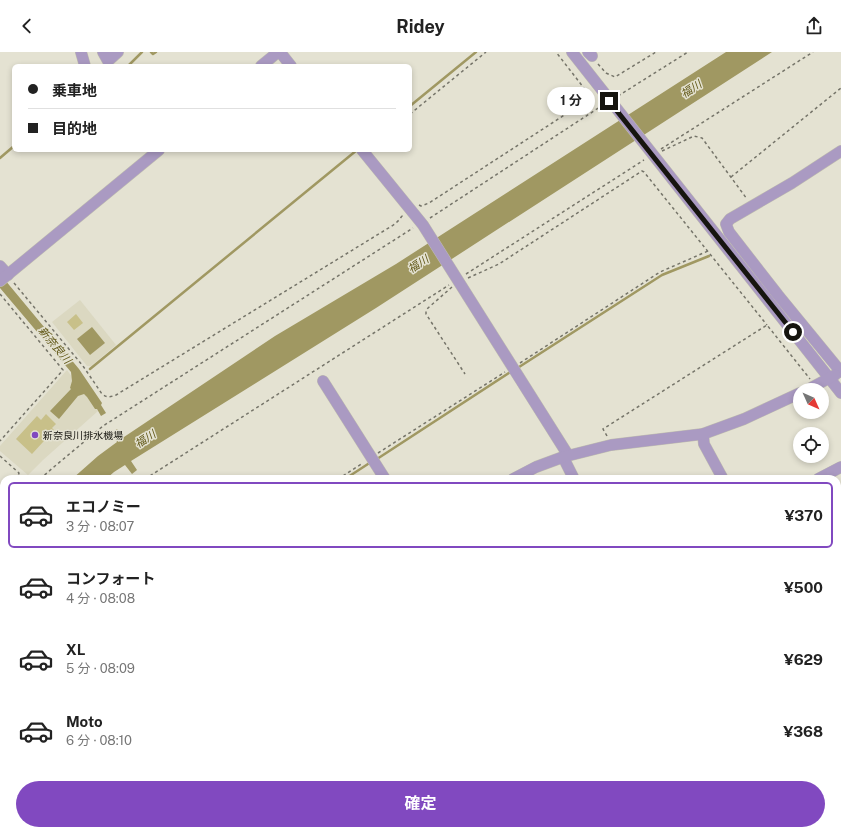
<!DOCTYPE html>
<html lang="ja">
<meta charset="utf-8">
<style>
body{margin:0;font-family:"Public Sans","Noto Sans JP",sans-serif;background:#f6f6f6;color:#222;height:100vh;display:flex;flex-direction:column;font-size:15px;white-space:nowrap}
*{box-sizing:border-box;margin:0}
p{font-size:13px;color:#767676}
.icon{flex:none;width:22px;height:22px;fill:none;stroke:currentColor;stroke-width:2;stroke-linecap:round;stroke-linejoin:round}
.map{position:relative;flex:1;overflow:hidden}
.drawer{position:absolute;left:0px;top:423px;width:841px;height:360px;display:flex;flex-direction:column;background:#fff;border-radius:12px 12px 0 0;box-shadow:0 2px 6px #0003}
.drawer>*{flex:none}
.top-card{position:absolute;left:12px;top:12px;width:400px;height:88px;border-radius:6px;box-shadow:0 2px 6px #0003;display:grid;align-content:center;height:88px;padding:0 16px;background:#fff}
.needle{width:26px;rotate:135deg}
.tools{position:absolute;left:793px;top:331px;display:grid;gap:8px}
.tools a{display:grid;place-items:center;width:36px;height:36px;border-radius:50%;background:#fff;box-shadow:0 2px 6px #0003;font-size:20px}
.end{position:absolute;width:18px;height:18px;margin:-9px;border:5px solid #16150f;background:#fff;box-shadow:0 0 0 2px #fff}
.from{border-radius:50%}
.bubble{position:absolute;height:28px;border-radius:14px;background:#fff;box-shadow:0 2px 6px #0003;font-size:13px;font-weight:700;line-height:28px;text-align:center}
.top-card b{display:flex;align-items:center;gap:14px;height:38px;font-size:15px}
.top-card b+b{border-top:1px solid #e0e0e0}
.top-card i{width:10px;height:10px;background:#222}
ul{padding:7px 0 0;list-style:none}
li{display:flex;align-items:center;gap:12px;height:66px;margin:0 8px 6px;padding:0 8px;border:2px solid transparent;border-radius:6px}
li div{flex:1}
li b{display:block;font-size:15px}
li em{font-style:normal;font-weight:700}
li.on{border-color:#8149c0}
li>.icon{width:36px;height:36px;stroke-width:1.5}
.primary-button{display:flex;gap:8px;margin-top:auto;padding:8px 16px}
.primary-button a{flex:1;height:46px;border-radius:24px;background:#8149c0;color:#fff;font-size:16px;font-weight:700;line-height:46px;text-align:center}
header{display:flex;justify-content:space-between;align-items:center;height:52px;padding:0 16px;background:#fff;font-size:18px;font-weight:700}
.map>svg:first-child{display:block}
.built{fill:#dbd8c1}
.water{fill:#a09862}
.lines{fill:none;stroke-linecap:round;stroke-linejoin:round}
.stream{stroke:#a09862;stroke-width:2.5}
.building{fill:#c8c089}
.minor-casing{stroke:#bfbdaf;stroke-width:12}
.path{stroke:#757469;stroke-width:1.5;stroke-dasharray:3 3;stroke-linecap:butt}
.minor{stroke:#aa9ac2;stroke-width:11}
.route{stroke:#16150f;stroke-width:5}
.poi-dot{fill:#8149c0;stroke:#e4e2d2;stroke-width:1.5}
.labels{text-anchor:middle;stroke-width:3;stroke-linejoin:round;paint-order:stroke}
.poi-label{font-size:10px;fill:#16150f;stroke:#e4e2d2;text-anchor:start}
.water-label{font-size:11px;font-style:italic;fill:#625919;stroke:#e4e2d2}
</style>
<header><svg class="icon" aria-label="back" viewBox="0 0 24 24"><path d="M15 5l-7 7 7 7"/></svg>Ridey<svg class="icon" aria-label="share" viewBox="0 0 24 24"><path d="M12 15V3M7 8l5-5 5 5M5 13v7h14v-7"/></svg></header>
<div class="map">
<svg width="841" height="783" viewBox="0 0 841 783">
<rect width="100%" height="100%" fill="#e4e2d2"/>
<g class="built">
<polygon points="80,248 116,293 91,314 87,314 52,270"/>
<polygon points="67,318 84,342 87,345 95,357 96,356 98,359 43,408 28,423 0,399 0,394"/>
</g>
<g class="water">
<polygon points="726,0 772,0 376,256 131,409 137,418 132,422 125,413 114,420 106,427 72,427 98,404 117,390 112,381 117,377 124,385 275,284 396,212"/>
<polygon points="0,222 79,317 102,351 101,353 106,361 101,364 97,357 95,357 87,345 84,342 78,344 59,367 50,359 71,337 70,336 72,329 71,320 0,236"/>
<polygon points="92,275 105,291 90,303 77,287"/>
<polygon points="4,498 4,535 0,539 0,502"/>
</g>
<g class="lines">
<g class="stream">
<polyline points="151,0 153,2 156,0"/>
<polyline points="128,14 142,0"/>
<polyline points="410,54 476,0"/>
<polyline points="0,106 14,94"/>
<polyline points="90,317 357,98"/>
<polyline points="516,317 662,223 709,204"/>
<polyline points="377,407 512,319"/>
<polyline points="345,427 371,410"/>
<polyline points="275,779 277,783"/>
</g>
</g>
<g class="building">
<polygon points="76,262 83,271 74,278 67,270"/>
<polygon points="46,362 56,372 52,376 54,378 32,402 16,387 37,364 41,368"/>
</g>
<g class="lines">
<g class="minor-casing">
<g id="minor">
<polyline points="81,0 85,14"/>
<polyline points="103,0 108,9 118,0"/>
<polyline points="280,0 291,14"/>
<polyline points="572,0 841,341"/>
<polyline points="588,0 592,4"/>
<polyline points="261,14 278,0"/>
<polyline points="362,98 423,173 568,403"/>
<polyline points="0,214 8,223"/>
<polyline points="0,229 159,98"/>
<polyline points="841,320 778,243 729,180 726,172 730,167 792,131 841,99"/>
<polyline points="323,329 385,427"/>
<polyline points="807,338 835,323"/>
<polyline points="703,382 704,392 723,427"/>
<polyline points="563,405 574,427"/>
<polyline points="513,427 536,415 563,405 611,393 703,382 744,367 800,341"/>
<polyline points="818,427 841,415"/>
<polyline points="837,521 841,520"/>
<polyline points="0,593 4,589"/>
<polyline points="0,656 4,663"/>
<polyline points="0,682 4,677"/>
<polyline points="0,721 4,723"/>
<polyline points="837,726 841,731"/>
<polyline points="0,740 4,736"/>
<polyline points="837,768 841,765"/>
<polyline points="178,779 184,783"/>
<polyline points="472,779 474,783"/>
<polyline points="24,783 27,779"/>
<polyline points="74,783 78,779"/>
<polyline points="145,783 148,779"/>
<polyline points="547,783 552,779"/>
<polyline points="819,783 824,779"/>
</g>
</g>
<g class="path">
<polyline points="598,12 606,21 615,25 656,0"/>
<polyline points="618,44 688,0"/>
<polyline points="410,62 486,0"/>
<polyline points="661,97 813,0"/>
<polyline points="662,99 694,84 702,86 747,147"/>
<polyline points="731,125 841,36"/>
<polyline points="419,153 421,154 429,151 586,49 587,40 556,0"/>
<polyline points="430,166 603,53"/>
<polyline points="466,222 644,108"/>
<polyline points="468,226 499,212 642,119 644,120 767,273"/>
<path d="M14,231L83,314L102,342C107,346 110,345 116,343L395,172L399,168L402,164L401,162"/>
<polyline points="452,235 428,256 426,259 426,262 465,322"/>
<polyline points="0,242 63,318 0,389"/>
<polyline points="520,311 660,220 708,199"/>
<polyline points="607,384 603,377 767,273 810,327"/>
<polyline points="378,401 505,320"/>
<polyline points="0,404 19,421 17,427"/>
<polyline points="40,427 55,414 103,374 413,176"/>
<polyline points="145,427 449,233"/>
<polyline points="338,427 363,411"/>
<polyline points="0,447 4,442"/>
<polyline points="0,475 4,471"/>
<polyline points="0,573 4,569"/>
<polyline points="837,660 841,656"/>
<polyline points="804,779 808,783"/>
<polyline points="288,783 286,780 289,779"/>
<polyline points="436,783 442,779"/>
</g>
<use href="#minor" class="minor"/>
</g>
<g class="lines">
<polyline class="route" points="609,49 793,280"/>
</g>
<circle class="poi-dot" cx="35" cy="383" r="4"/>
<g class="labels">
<g class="poi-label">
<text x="43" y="387">新奈良川排水機場</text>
</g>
<g class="water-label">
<text transform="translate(691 37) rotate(-33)" y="4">福川</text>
<text transform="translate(418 212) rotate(-33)" y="4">福川</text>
<text transform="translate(55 293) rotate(50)" y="4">新奈良川</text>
<text transform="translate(145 387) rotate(-33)" y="4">福川</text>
</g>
</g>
</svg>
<div class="tools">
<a><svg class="needle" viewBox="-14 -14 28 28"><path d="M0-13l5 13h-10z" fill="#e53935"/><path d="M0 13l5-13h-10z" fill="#767676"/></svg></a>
<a><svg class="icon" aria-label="locate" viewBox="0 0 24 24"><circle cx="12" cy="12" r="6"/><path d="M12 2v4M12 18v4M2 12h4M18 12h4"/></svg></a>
</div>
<i class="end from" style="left:793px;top:280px"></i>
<i class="end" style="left:609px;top:49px"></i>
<div class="bubble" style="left:547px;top:35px;width:48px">1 分</div>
<div class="top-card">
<b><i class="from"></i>乗車地</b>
<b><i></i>目的地</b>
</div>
<section class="drawer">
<ul>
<li class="on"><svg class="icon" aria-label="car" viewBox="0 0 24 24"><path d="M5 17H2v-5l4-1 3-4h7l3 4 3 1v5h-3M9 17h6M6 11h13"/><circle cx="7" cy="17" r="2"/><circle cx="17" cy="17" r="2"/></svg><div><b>エコノミー</b><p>3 分 · 08:07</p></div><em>¥370</em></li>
<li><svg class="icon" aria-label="car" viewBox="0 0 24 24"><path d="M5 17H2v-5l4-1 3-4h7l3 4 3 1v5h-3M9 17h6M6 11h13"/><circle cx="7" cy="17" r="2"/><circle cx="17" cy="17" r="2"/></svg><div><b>コンフォート</b><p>4 分 · 08:08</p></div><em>¥500</em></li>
<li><svg class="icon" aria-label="car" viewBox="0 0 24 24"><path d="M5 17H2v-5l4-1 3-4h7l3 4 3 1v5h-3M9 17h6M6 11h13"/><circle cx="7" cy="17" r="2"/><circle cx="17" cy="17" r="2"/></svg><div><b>XL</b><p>5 分 · 08:09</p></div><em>¥629</em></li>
<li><svg class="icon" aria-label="car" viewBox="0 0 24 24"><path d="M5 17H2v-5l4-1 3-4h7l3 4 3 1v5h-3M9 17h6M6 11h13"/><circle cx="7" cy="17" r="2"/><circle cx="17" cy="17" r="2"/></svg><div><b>Moto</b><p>6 分 · 08:10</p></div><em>¥368</em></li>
</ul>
<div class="primary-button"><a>確定</a></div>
</section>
</div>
